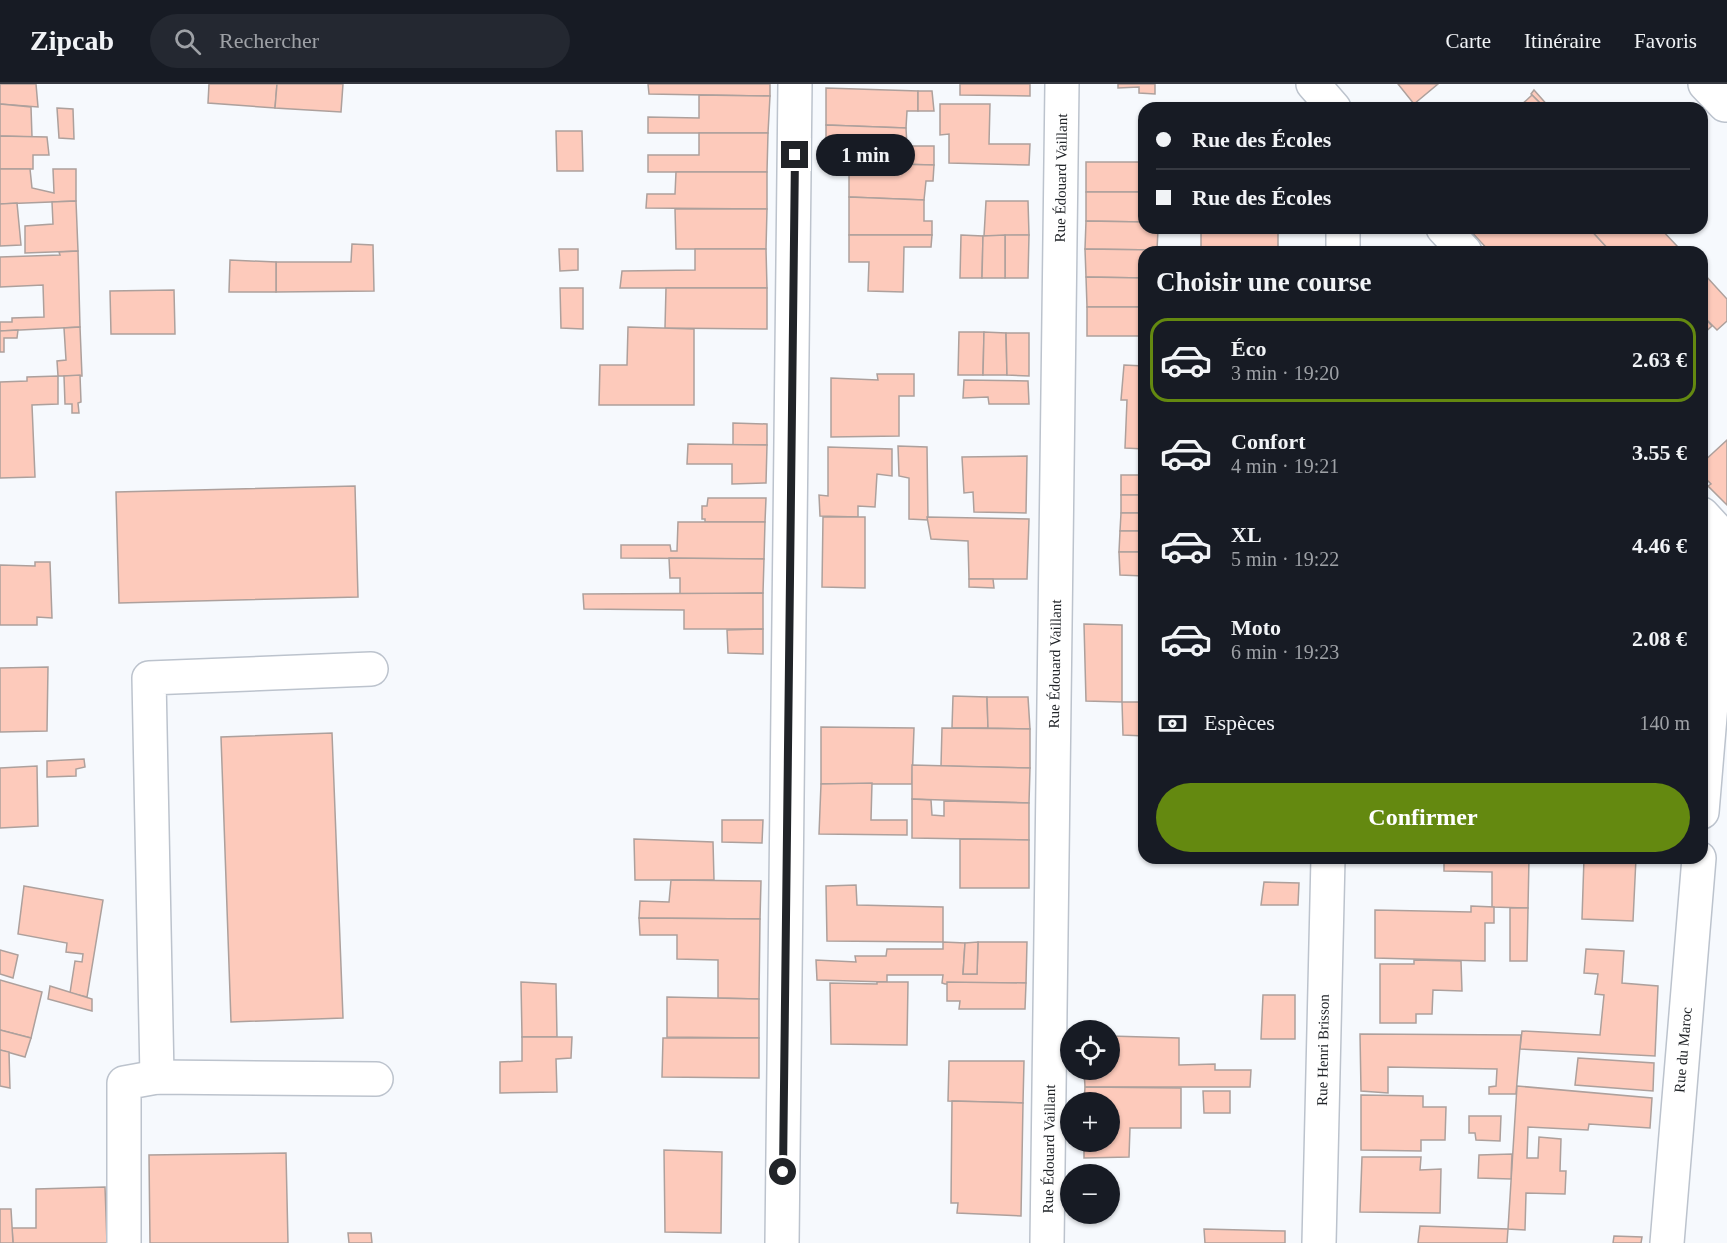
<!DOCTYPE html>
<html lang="fr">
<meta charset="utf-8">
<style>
body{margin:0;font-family:"Times New Roman",serif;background:#242831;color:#f1f3f6;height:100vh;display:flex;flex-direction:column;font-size:22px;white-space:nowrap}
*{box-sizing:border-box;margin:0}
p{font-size:20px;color:#9ea1a6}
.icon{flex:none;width:33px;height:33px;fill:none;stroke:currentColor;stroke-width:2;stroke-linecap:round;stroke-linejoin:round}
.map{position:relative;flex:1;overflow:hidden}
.panel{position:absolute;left:1138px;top:162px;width:570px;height:618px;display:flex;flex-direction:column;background:#171b24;border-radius:18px;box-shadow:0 2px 4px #0004}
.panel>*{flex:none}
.hud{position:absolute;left:1138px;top:18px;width:570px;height:132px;border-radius:18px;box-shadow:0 2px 4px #0004;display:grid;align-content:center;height:132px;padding:0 18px;background:#171b24}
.tools{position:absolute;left:1060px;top:936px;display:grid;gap:12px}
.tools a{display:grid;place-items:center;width:60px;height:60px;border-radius:50%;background:#171b24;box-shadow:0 2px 4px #0004;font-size:30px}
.end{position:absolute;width:27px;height:27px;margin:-14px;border:8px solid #212428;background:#fff;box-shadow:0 0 0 3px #fff}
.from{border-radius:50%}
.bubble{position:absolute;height:42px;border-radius:21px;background:#171b24;box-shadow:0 2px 4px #0004;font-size:20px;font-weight:600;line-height:42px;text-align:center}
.hud b{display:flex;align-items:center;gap:21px;height:57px;font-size:22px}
.hud b+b{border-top:2px solid #363941}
.hud i{width:15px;height:15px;background:#f1f3f6}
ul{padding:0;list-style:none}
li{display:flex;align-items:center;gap:18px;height:84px;margin:0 12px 9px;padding:0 6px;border:3px solid transparent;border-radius:18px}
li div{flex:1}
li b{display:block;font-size:22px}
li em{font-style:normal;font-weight:600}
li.on{border-color:#648910}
li>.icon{width:54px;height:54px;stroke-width:1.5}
h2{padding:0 18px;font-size:27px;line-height:72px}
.pay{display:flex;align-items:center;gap:15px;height:66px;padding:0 18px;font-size:22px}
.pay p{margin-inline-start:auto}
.primary-button{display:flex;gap:12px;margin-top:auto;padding:12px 18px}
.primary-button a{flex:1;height:69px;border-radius:36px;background:#648910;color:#fff;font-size:24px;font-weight:600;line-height:69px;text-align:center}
header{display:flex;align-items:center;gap:36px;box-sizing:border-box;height:84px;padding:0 30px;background:#171b24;border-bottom:2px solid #363941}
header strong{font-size:28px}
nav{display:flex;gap:33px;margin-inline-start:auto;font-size:21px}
.search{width:420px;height:54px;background:#242831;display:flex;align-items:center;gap:15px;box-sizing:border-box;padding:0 21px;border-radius:33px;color:#9ea1a6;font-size:22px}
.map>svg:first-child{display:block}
.building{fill:#fdcabb;stroke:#ada09c;stroke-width:1.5}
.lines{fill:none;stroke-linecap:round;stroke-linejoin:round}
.minor-casing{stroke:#bcc3cd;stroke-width:36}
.minor{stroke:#fff;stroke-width:33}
.route{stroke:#212428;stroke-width:8}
.labels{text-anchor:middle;stroke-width:6;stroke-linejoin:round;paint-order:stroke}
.street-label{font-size:15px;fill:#212428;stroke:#fff}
</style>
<header>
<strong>Zipcab</strong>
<div class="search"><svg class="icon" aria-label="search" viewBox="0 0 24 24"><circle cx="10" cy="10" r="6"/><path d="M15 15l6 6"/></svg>Rechercher</div>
<nav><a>Carte</a><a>Itinéraire</a><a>Favoris</a></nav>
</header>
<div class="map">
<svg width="1727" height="1159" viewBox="0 0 1727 1159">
<rect width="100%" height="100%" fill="#f6f9fd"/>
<g class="building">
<polygon points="0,0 36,0 38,23 0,20"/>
<polygon points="209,0 277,0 275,24 208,19"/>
<polygon points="277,0 343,0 341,28 275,24"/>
<polygon points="648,0 770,0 770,12 649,10"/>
<polygon points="960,0 1030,0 1030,12 960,11"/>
<polygon points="1118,0 1155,0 1155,10 1139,9 1139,3 1118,4"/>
<polygon points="1398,0 1438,0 1414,20"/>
<polygon points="826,4 918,7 918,27 907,27 906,44 826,41"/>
<polygon points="1534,6 1550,24 1545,24 1531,10"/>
<polygon points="918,7 932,7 934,27 918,27"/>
<polygon points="699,11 770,12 768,49 648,49 648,33 699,34"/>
<polygon points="1532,11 1545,24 1518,24"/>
<polygon points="0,20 31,23 32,53 0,52"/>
<polygon points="940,20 990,20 989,60 1030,60 1029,81 949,79 949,50 940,51"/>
<polygon points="57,24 73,25 74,55 59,54"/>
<polygon points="826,41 906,44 907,62 934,62 934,81 826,78"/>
<polygon points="556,47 582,47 583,87 557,87"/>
<polygon points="699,49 768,49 767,88 648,88 648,71 699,71"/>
<polygon points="0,52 47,53 49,71 33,71 33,85 0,85"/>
<rect x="1086" y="78" width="58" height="30"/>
<polygon points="849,79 934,81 933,97 926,97 924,116 849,113"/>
<polygon points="0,85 30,85 32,104 54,109 53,85 76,85 76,117 0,120"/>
<polygon points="676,88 767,88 767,125 646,124 647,110 675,110"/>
<polygon points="1086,108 1144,108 1144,138 1086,137"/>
<polygon points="849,113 924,116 924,137 932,137 932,151 849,151"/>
<polygon points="76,117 78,167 25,169 25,142 53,140 52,118"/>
<polygon points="986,117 1028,117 1029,151 984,152"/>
<polygon points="17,119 21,161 0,162 0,120"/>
<polygon points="675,125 767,125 766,165 676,165"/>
<polygon points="1086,137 1144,138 1144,144 1174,145 1158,146 1157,166 1085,165"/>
<rect x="1201" y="144" width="77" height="24"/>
<polygon points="1468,144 1589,144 1611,168 1490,168"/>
<polygon points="1589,144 1660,144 1677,162 1671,168 1611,168"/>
<polygon points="849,151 932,151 931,163 904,163 903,208 868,207 869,178 849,178"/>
<polygon points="961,151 983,152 982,194 960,194"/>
<polygon points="1005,151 1029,151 1028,194 1005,194"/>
<polygon points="1005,151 1005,194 982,194 983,152"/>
<polygon points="352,160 373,161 374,207 276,208 276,178 351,178"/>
<polygon points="559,165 578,165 578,186 560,187"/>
<polygon points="695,165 766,165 767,204 620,204 622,187 695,186"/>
<polygon points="1085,165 1157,166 1178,168 1144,168 1144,194 1086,193"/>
<polygon points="78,167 80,243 0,247 0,238 12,238 12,234 44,233 43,201 0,203 0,173 60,171 59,168"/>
<polygon points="230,176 276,178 276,208 229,208"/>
<polygon points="1705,191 1727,215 1727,237 1717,246 1702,231 1702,193"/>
<polygon points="1086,193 1144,194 1144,223 1087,223"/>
<polygon points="560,204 583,204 583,245 561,244"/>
<polygon points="666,204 767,204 767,245 665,244"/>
<polygon points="174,206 175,250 111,250 110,207"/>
<rect x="1087" y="223" width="57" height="29"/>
<polygon points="1702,231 1712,242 1702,251"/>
<polygon points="80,243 82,292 58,292 57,277 66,276 64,244"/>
<polygon points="628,243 694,245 694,321 599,321 600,281 627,281"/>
<polygon points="18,246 17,254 4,254 4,268 0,268 0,247"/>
<polygon points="959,248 984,248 983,291 958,291"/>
<polygon points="984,248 1006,249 1007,291 983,291"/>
<polygon points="1006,249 1029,249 1029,292 1007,291"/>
<polygon points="1124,281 1144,282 1144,365 1125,364 1127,316 1121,316"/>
<polygon points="877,290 914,290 914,312 899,312 899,352 831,353 831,294 878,296"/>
<polygon points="80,291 81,318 78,319 79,329 72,329 72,320 65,320 64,292"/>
<polygon points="58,292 58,320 32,321 35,393 0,394 0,298 27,297 27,293"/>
<polygon points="964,296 1028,297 1029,320 989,320 988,313 963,314"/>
<polygon points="733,339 767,340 767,361 733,361"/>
<polygon points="1727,356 1727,421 1708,402 1711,400 1702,391 1702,379"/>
<polygon points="688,360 767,361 766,399 732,400 732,380 687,380"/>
<polygon points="898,362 927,363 928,436 909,435 909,394 899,392"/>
<polygon points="828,363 892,365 892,392 877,390 875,423 858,422 858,433 820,432 819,411 828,412"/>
<polygon points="1027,372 1026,429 974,428 973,408 964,409 962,373"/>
<rect x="1121" y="391" width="23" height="20"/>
<polygon points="355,402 358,513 119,519 116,408"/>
<rect x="1121" y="411" width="23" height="18"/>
<polygon points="708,414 766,414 765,438 705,438 705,435 702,435 702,422 707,422"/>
<polygon points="1121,429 1144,429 1144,447 1120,447"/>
<polygon points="823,433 865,433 865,504 822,503"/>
<polygon points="927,433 1029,435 1027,495 969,495 968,457 931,455"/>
<polygon points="678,438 765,438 764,475 621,474 621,461 670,461 671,467 677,467"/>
<polygon points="1120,447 1144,447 1144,468 1119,468"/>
<polygon points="1119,468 1144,468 1144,492 1120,491"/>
<polygon points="669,474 764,475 763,509 680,511 680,494 670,494"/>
<polygon points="35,478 50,478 52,534 37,533 37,541 0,541 0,481 35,482"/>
<polygon points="969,495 993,495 994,504 969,503"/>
<polygon points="763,509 763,545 684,545 684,526 584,525 583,510"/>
<polygon points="1084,540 1122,541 1122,618 1086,617"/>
<polygon points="763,545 763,570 728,569 727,546"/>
<polygon points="48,583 47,647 0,648 0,584"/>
<polygon points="953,612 987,613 988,644 952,644"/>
<polygon points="987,613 1028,613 1030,645 988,644"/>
<polygon points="1122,618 1144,618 1144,652 1123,651"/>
<polygon points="821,643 914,644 912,700 821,700"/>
<polygon points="942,644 1030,645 1030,684 941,682"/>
<polygon points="332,649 343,934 231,938 221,653"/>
<polygon points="84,675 85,683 76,685 76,692 47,693 47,677"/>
<polygon points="912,681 1030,684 1029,719 912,715"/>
<polygon points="37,682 38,742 0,744 0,684"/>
<polygon points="872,699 871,736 907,736 907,751 819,750 821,700"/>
<polygon points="912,715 931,716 932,731 944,732 944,717 1029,719 1029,756 912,754"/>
<polygon points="722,736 763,736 762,759 722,758"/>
<polygon points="634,755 713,758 714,796 635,796"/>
<polygon points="960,755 1029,756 1029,804 960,804"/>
<polygon points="1444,774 1529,774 1528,824 1492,823 1492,788 1444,787"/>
<polygon points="1584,774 1636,774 1633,837 1582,835"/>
<polygon points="671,796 761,797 760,835 639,834 640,817 669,818"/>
<polygon points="1264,798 1299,799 1298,821 1261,821"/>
<polygon points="856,801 857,821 943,823 943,858 827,857 826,802"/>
<polygon points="24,802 103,816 87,913 70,909 75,877 82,878 83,870 66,868 67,859 18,850"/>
<polygon points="1471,822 1494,823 1494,839 1485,839 1485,877 1375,874 1375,826 1471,828"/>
<polygon points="1510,824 1528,824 1527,877 1510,877"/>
<polygon points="639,834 760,835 759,915 718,914 718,876 677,875 677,851 640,851"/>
<polygon points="943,858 965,859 963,890 977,890 978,858 1027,858 1026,899 945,900 942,899 943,891 887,891 887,898 817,896 816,876 856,878 855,872 886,872 887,865 943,865"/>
<polygon points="978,858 977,890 963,890 965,859"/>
<polygon points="1586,865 1624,867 1622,899 1658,902 1655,972 1520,965 1522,947 1600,951 1604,911 1595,910 1598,890 1584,889"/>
<polygon points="0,866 18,871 13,894 0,890"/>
<polygon points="1414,876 1461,877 1462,907 1433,906 1432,930 1416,930 1416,939 1380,939 1380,880 1414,880"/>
<polygon points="0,896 42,908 31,954 0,946"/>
<polygon points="521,898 556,900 557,953 522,953"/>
<polygon points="877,898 908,898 907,961 831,960 830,899 877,900"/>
<polygon points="947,898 1026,899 1025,925 959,925 960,917 947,917"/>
<polygon points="50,902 92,915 92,927 48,915"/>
<polygon points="1263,911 1295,911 1295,955 1261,955"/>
<polygon points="667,913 759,915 759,954 667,953"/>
<polygon points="0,946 31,954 25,973 0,966"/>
<polygon points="1360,950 1521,951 1516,1010 1489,1010 1489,1003 1496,1002 1497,985 1388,983 1388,1009 1361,1007"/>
<polygon points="1110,952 1179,954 1179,981 1215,980 1215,986 1251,986 1250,1003 1085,1003 1084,986 1110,986"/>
<polygon points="522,953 572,953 571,974 556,975 557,1008 500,1009 500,978 522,977"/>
<polygon points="663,954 759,954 759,994 662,993"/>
<polygon points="0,966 9,968 10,1004 0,1002"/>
<polygon points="1578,974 1654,979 1653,1007 1575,1001"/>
<polygon points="949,977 1024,977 1023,1019 948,1017"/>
<polygon points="1517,1002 1652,1014 1650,1044 1589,1040 1588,1046 1528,1043 1527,1074 1538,1074 1539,1053 1561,1055 1560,1087 1566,1087 1565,1110 1526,1109 1525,1146 1508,1145"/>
<polygon points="1085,1003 1181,1004 1181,1044 1130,1044 1129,1073 1084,1074 1084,1058 1110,1058 1110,1018 1084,1018"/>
<polygon points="1203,1007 1230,1007 1230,1029 1204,1029"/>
<polygon points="1361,1011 1423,1012 1423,1023 1446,1023 1445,1056 1421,1056 1421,1067 1361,1066"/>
<polygon points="952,1017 1023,1019 1021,1132 957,1129 958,1119 951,1119"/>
<polygon points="1469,1032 1501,1032 1500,1057 1476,1056 1475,1049 1469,1049"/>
<polygon points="664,1066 722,1068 721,1149 665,1148"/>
<polygon points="286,1069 288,1159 150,1159 149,1071"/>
<polygon points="1512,1070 1511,1095 1478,1094 1479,1071"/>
<polygon points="1362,1073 1421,1073 1420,1086 1441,1085 1440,1129 1360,1128"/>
<polygon points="105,1103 107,1159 13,1159 12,1144 36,1144 36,1105"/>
<polygon points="0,1125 11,1125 13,1159 0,1159"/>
<polygon points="1420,1142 1508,1145 1507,1159 1418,1159"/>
<polygon points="1204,1145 1285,1147 1285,1159 1205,1159"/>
<polygon points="348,1149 371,1149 372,1159 349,1159"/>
<polygon points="1614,1152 1642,1153 1641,1159 1613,1159"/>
</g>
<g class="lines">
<g class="minor-casing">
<g id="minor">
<polyline points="1313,0 1334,24"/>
<polyline points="1705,0 1725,21"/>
<polyline points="1443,144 1465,168"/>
<polyline points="1343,168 1343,144"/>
<polyline points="1702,430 1727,457"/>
<polyline points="1702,728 1725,454"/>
<polyline points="157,993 149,594 371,585"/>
<polyline points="124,1159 124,999 157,993 376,995"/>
<polyline points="782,1159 795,0"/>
<polyline points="1047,1159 1062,0"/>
<polyline points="1319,1159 1328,774"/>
<polyline points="1667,1159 1699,774"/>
</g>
</g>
<use href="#minor" class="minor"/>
</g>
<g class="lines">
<polyline class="route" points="783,1088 795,71"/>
</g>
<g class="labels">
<g class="street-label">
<text transform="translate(1061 94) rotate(-89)" y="5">Rue Édouard Vaillant</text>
<text transform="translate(1055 580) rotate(-89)" y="5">Rue Édouard Vaillant</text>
<text transform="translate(1323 966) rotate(-89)" y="5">Rue Henri Brisson</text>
<text transform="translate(1683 966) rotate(-85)" y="5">Rue du Maroc</text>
<text transform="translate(1049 1065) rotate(-89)" y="5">Rue Édouard Vaillant</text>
</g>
</g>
</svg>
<div class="tools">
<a><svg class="icon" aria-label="locate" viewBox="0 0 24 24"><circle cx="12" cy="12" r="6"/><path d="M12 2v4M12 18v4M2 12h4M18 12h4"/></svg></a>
<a>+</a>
<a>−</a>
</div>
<i class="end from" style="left:783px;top:1088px"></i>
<i class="end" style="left:795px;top:71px"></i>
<div class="bubble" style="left:816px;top:50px;width:99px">1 min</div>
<div class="hud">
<b><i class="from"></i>Rue des Écoles</b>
<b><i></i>Rue des Écoles</b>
</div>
<section class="panel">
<h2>Choisir une course</h2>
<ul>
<li class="on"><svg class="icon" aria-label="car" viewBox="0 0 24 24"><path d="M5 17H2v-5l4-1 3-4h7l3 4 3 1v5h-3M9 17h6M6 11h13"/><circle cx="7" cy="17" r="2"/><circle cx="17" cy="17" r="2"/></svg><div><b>Éco</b><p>3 min · 19:20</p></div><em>2.63 €</em></li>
<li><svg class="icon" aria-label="car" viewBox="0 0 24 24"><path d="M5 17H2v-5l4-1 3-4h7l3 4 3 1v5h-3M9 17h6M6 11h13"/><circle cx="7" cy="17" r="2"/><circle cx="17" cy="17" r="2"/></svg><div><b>Confort</b><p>4 min · 19:21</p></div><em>3.55 €</em></li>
<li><svg class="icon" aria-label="car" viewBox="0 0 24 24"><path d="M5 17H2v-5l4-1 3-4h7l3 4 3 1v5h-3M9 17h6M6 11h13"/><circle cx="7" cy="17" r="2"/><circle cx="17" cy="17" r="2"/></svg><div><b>XL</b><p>5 min · 19:22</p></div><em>4.46 €</em></li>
<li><svg class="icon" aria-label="car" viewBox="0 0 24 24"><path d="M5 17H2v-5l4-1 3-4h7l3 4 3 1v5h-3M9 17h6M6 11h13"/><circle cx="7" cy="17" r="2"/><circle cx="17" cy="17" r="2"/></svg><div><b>Moto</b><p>6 min · 19:23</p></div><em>2.08 €</em></li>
</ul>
<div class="pay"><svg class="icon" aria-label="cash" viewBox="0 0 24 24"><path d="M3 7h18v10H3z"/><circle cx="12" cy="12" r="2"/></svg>Espèces<p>140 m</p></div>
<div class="primary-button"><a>Confirmer</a></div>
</section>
</div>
